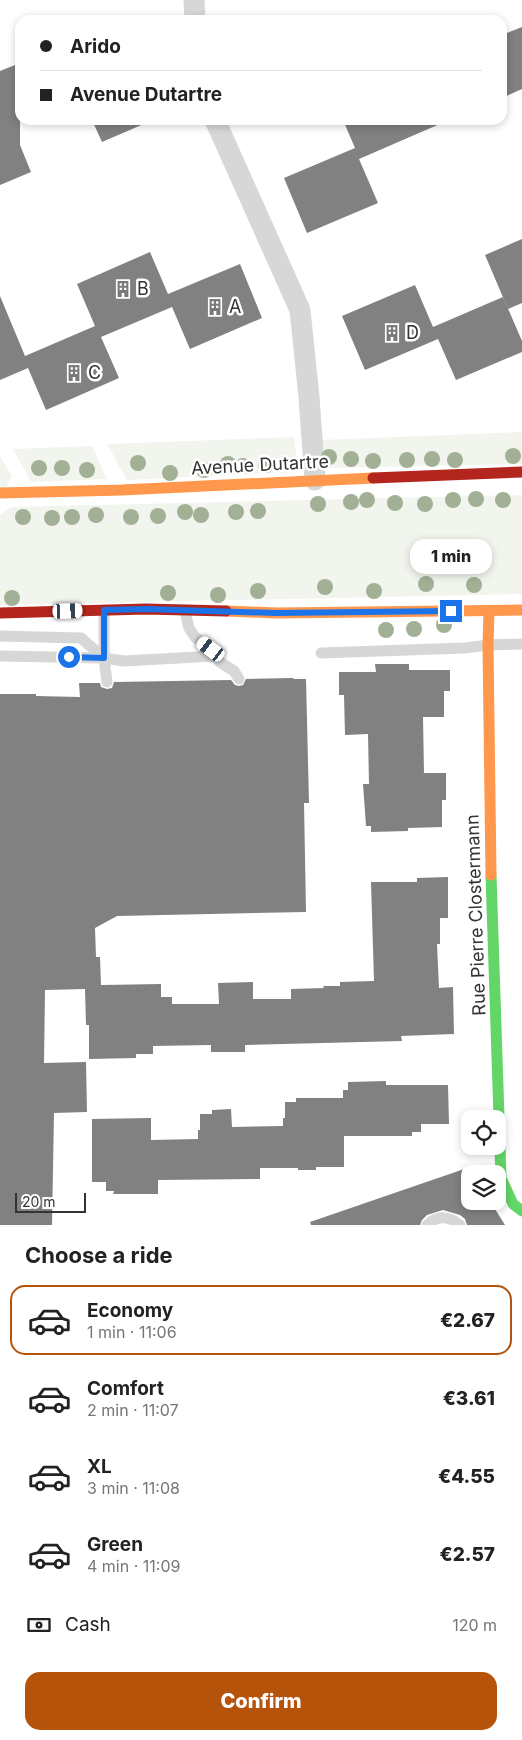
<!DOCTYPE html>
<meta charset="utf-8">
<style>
body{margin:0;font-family:Inter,sans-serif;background:#f6f6f6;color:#222;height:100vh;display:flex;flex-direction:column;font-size:19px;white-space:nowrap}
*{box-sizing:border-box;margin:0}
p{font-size:16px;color:#767676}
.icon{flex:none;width:28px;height:28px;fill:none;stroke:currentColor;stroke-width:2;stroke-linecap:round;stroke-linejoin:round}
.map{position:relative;height:1225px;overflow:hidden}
.details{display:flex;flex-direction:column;background:#fff;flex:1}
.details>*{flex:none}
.hud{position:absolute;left:15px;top:15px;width:492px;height:110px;border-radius:15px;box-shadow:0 2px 8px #0003;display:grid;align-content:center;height:110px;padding:0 25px;background:#fff}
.fabs{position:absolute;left:461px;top:1110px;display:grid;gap:10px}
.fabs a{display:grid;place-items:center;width:45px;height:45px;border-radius:10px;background:#fff;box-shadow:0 2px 8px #0003;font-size:25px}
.scale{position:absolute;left:15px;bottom:12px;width:71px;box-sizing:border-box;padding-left:5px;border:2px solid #333;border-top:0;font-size:14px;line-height:18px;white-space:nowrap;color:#333;-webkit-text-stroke:4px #fff;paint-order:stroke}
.end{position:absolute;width:22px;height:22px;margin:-11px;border:6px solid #1a73e8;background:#fff;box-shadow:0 0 0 2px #fff}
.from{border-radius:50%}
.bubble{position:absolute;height:35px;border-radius:15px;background:#fff;box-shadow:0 2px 8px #0003;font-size:16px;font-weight:800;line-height:35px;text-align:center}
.car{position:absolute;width:15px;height:30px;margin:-15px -8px;border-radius:6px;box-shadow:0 0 4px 1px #0007;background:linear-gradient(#fff 24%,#345 0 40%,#fff 0 76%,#345 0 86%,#fff 0)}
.hud b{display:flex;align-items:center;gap:18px;height:48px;font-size:19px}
.hud b+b{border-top:1px solid #e0e0e0}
.hud i{width:12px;height:12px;background:#222}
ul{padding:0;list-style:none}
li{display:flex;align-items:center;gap:15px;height:70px;margin:0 10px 8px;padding:0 15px;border:2px solid transparent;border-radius:15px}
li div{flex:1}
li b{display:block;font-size:19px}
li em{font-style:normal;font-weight:800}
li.selected{border-color:#b45309}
li>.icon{width:45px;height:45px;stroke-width:1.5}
h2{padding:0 25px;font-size:22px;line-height:60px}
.pay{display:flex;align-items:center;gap:12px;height:55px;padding:0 25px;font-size:19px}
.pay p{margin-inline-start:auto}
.cta{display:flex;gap:10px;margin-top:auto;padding:10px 25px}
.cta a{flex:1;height:58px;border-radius:15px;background:#b45309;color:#fff;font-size:20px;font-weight:800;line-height:58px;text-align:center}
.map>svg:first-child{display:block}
.green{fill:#f1f5ed}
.building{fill:#818181}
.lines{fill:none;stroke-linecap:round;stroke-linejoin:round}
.lane{stroke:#d7d7d7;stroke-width:11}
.street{stroke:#d7d7d7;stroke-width:21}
.fast{stroke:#63d668;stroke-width:11}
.slow{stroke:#ff974d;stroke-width:11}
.jam{stroke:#b3261e;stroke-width:11}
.tree{fill:#a2b095}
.route{stroke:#1a73e8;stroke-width:6}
.labels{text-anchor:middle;stroke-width:5;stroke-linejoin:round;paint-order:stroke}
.poi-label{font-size:18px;fill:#333;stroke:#fff;text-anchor:start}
.street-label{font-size:18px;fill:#333;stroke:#fff}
</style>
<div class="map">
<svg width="522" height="1225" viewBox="0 0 522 1225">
<rect width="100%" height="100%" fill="#fff"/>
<g class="green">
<polygon points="522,432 522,464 321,468 321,440"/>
<polygon points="294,437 298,472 127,480 107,444"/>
<polygon points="92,446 107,479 31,482 13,449"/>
<polygon points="0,456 12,476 6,488 0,488"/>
<polygon points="522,495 522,594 0,605 0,515 11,507"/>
</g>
<g class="building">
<polygon points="522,27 522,89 502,98 502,35"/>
<polygon points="20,63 20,145 31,172 0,185 0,71"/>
<polygon points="92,120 153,120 102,142"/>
<polygon points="343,120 449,120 359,159 378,203 307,233 284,178 355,148"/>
<polygon points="522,239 522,303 508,309 485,255"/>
<polygon points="150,252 168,294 240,264 262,318 190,349 172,307 101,337 119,378 46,410 28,368 0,380 0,296 25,356 95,326 77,284"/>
<polygon points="415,285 433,327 503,297 522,341 522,352 456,380 438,339 365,370 342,316"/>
<polygon points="375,664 409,664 409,670 450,670 450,691 444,691 444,717 423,717 424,773 446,773 446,800 442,800 442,827 408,828 408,831 371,832 371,826 366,826 363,784 369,784 368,734 345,735 344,695 339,695 339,672 376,672"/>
<polygon points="293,678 294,679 306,679 309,803 304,803 306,912 117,916 95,928 96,957 100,957 101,985 161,984 161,997 172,997 172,1004 219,1004 218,983 253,982 253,999 291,999 291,989 324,988 323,986 340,986 340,982 374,981 371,882 417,882 417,878 448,877 448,918 440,918 440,944 437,944 439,988 453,987 454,1034 401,1036 402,1041 245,1045 245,1052 211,1052 211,1045 153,1046 153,1054 136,1054 136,1058 89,1059 89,1025 86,1025 85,989 45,990 44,1063 86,1062 87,1112 54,1113 52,1225 0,1225 0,694 36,694 36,696 80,697 79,683 100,683 101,687 107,689 112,688 114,682 231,680 235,685 239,686 243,685 246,679"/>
<polygon points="386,1081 386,1085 448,1085 449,1124 421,1124 421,1132 412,1132 412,1136 344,1136 344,1167 316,1167 316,1170 298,1170 298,1168 260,1168 260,1179 158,1180 158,1194 113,1194 114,1191 106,1191 106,1182 92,1182 92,1119 151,1118 151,1140 198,1139 198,1130 200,1130 200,1114 212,1114 212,1110 231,1109 232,1127 283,1126 283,1118 285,1118 285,1102 296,1102 296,1098 343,1098 343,1090 348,1090 348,1082"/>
<polygon points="470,1167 474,1174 470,1174 470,1201 490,1201 505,1225 467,1225 465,1219 460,1215 443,1210 427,1215 422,1220 420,1225 311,1225 310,1222"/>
</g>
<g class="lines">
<g class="lane">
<polyline points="104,610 104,658 107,682"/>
<polyline points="185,611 189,628 195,637 211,649 220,662 234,671 239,679"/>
<polyline points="0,636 81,638 104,658"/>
<polyline points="321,653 465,648 488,645 522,644"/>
<polyline points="0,656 104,658 124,661 216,656"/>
<path d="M427,1225C437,1215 450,1216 460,1225"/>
</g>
<g class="street">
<polyline points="194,0 195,20"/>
<polyline points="215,120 300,310 309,397 315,480"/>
</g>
<polyline class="fast" points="491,875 501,1178 513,1204 522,1211"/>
<g class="slow">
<polyline points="0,493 122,490 373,478"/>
<polyline points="226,611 277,613 522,610"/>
<polyline points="489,611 488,645 491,875"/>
</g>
<g class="jam">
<polyline points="373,478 522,472"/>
<polyline points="0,613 146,609 226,611"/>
</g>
</g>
<g class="tree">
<circle cx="513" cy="456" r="8"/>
<circle cx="329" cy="457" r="8"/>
<circle cx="351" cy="459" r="8"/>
<circle cx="432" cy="459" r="8"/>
<circle cx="407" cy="460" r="8"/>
<circle cx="455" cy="460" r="8"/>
<circle cx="373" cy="461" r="8"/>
<circle cx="138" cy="463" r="8"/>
<circle cx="228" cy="464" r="8"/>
<circle cx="266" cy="465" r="8"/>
<circle cx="243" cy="466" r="8"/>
<circle cx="39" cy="468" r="8"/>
<circle cx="62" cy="468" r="8"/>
<circle cx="87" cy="470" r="8"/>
<circle cx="204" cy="470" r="8"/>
<circle cx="170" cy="473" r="8"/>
<circle cx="476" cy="499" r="8"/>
<circle cx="367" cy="500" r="8"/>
<circle cx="453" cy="500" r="8"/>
<circle cx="503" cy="500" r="8"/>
<circle cx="351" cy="502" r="8"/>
<circle cx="395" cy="503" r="8"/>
<circle cx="318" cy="504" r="8"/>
<circle cx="425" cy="504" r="8"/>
<circle cx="258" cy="511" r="8"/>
<circle cx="185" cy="512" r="8"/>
<circle cx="236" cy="512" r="8"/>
<circle cx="96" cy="515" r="8"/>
<circle cx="201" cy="515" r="8"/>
<circle cx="158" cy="516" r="8"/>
<circle cx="23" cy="517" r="8"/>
<circle cx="72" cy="517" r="8"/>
<circle cx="131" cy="517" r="8"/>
<circle cx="52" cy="518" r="8"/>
<circle cx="426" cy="584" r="8"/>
<circle cx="474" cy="585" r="8"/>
<circle cx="325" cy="587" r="8"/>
<circle cx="258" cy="591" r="8"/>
<circle cx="374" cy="591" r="8"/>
<circle cx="168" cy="593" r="8"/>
<circle cx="218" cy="595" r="8"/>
<circle cx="12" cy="598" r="8"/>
<circle cx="444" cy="625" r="8"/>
<circle cx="414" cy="629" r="8"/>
<circle cx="386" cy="630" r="8"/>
</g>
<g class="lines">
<polyline class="route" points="69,657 104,658 104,610 146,609 276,613 451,611"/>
</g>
<defs>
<g id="building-bare" transform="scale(1.35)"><path d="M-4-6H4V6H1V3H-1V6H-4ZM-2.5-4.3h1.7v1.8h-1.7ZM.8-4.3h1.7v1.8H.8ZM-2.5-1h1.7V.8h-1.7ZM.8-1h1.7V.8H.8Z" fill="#7a7a7a" stroke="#fff" stroke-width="2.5" paint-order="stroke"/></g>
</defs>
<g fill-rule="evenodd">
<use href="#building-bare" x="123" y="289"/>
<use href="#building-bare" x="215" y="307"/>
<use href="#building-bare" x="392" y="333"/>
<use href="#building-bare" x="74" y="373"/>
</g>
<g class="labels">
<g class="poi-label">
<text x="137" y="295">B</text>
<text x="229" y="313">A</text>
<text x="406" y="339">D</text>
<text x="88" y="379">C</text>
</g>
<g class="street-label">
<text transform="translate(260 465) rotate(-3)" y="6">Avenue Dutartre</text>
<text transform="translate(476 915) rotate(-92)" y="6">Rue Pierre Clostermann</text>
</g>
</g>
</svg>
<div class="fabs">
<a><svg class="icon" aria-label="locate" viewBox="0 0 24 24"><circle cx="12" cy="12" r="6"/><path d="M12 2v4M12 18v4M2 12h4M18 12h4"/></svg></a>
<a><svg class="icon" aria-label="layers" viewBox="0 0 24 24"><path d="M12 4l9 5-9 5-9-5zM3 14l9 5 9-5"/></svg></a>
</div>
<div class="scale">20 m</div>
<i class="end from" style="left:69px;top:657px"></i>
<i class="end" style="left:451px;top:611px"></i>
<div class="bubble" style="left:410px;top:539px;width:82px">1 min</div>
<i class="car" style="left:68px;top:611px;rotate:88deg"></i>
<i class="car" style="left:211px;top:649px;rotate:307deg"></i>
<div class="hud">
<b><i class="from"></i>Arido</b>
<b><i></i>Avenue Dutartre</b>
</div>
</div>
<section class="details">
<h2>Choose a ride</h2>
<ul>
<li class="selected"><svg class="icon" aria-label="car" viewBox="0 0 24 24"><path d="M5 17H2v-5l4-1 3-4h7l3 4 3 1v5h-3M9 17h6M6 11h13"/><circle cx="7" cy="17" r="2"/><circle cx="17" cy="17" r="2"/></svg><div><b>Economy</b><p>1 min · 11:06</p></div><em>€2.67</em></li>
<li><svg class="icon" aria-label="car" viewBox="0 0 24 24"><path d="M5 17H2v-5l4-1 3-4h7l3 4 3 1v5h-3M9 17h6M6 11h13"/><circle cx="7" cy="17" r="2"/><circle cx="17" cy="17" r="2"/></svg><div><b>Comfort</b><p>2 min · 11:07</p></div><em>€3.61</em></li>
<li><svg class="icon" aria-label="car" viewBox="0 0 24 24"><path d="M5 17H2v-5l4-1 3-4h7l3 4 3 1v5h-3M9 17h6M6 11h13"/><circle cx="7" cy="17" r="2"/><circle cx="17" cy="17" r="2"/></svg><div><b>XL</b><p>3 min · 11:08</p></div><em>€4.55</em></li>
<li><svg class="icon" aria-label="car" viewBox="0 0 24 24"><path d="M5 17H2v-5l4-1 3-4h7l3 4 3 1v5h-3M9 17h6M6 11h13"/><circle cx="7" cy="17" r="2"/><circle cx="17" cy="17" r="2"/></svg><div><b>Green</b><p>4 min · 11:09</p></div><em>€2.57</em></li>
</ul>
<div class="pay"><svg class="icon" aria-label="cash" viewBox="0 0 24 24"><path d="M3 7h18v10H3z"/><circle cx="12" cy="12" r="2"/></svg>Cash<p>120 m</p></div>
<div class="cta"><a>Confirm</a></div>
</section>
